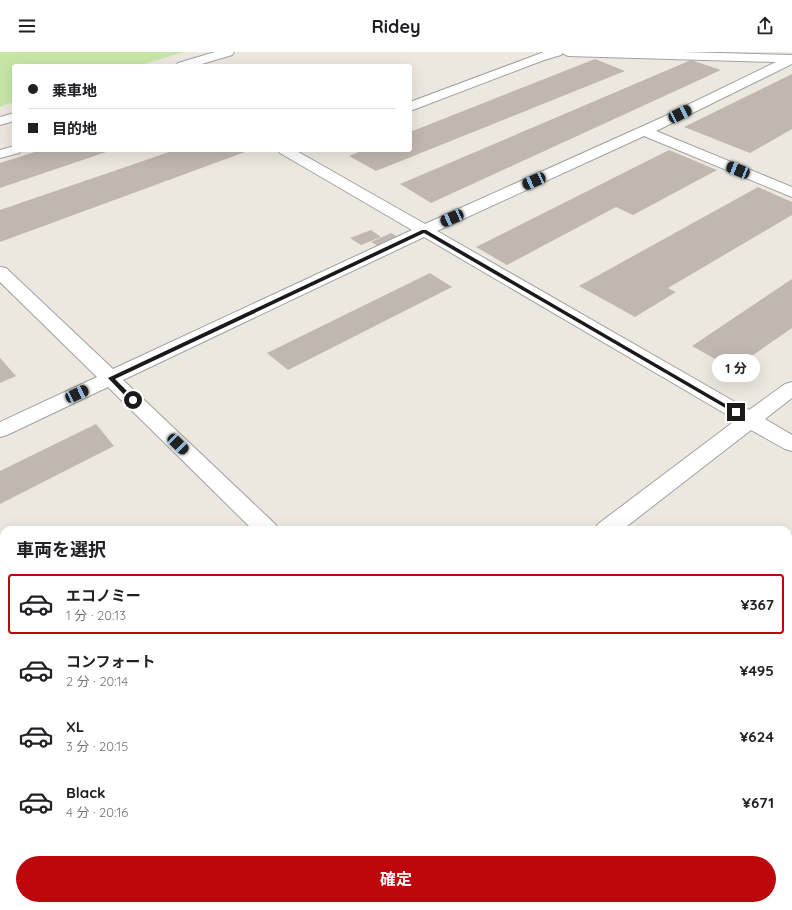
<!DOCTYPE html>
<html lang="ja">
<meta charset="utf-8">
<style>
body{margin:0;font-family:Quicksand,"Noto Sans JP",sans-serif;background:#f2f2f2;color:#202124;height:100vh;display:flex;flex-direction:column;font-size:15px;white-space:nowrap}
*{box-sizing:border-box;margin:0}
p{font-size:13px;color:#757577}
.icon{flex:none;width:22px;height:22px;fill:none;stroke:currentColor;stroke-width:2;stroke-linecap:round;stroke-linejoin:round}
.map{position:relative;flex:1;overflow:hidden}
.side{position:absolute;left:0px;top:474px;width:792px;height:384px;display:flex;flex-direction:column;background:#fff;border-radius:12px 12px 0 0;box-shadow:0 4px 16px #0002}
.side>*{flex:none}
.top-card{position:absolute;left:12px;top:12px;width:400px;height:88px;border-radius:4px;box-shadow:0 4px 16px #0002;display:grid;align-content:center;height:88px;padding:0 16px;background:#fff}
.end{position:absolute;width:18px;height:18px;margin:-9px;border:5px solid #1a1a1a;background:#fff;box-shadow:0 0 0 2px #fff}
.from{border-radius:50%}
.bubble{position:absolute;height:28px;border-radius:14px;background:#fff;box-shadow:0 4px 16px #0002;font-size:13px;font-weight:700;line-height:28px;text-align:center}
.car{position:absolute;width:12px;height:24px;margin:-12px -6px;border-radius:5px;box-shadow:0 0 3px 1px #0007;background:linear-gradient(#222 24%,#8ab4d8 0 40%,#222 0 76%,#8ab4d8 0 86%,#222 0)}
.top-card b{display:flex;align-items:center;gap:14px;height:38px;font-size:15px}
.top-card b+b{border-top:1px solid #e0e0e0}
.top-card i{width:10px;height:10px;background:#202124}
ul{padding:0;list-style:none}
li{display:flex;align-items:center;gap:12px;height:60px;margin:0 8px 6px;padding:0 8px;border:2px solid transparent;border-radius:4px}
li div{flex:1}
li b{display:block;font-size:15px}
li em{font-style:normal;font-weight:700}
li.active{border-color:#be070a}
li>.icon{width:36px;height:36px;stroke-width:1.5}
h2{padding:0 16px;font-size:18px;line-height:48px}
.action{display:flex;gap:8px;margin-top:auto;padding:8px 16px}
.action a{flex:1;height:46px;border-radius:24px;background:#be070a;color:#fff;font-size:16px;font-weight:700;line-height:46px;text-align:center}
header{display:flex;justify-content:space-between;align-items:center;height:52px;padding:0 16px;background:#fff;font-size:18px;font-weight:700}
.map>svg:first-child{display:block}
.grass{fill:#c7e6a6}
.forest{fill:#a6ca96}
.building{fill:#c0b7b0}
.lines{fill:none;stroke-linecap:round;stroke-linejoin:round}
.minor-casing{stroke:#a1a1a1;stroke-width:2}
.minor{fill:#fff;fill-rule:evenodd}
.route{fill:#1a1a1a}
</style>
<header><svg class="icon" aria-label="menu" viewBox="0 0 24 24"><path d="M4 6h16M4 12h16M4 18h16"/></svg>Ridey<svg class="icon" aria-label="share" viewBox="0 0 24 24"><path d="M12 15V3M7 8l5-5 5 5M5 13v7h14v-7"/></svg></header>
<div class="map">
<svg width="792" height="858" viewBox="0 0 792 858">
<rect width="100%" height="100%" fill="#ece8e0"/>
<polygon class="grass" points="0,0 185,0 137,14 14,14 14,50 0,55"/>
<polygon class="forest" points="0,629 4,631 4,854 605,854 609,858 0,858"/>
<g class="building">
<polygon points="595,7 625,19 376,119 349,104 364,98 410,98 410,80"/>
<polygon points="691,8 721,18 431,151 400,132"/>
<polygon points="792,22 792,77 750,101 684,75"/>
<polygon points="41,98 112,98 0,136 0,111"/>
<polygon points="175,98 241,98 245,100 0,190 0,158"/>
<polygon points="669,98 717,118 633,163 616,155 507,213 476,195"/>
<polygon points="758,135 792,150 792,163 668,236 676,240 635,265 579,234"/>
<polygon points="371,178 381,185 361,193 350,186"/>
<polygon points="391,181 402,187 382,196 371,190"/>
<polygon points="430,221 452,235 288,318 267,301"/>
<polygon points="792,227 792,276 733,317 692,294"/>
<polygon points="0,306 16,324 0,331"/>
<polygon points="96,372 114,394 0,452 0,419"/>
</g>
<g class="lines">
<g class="minor-casing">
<g id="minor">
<polygon points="215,0 234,0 232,3 195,14 176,14 178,11"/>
<polygon points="544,0 683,0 792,3 792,12 656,79 792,135 792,145 644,84 437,179 749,358 785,332 792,330 792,346 765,367 792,383 792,399 785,397 751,378 622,478 594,478 598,472 736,368 424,185 123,328 275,472 279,478 253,478 108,335 7,383 0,385 0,370 97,325 0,230 0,215 6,216 113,317 412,178 280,101 278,98 295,98 425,172 663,65 776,10 568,4 562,1 561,3 544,8 410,59 410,50"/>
<polygon points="14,61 14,69 0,73 0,65"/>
<polygon points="14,94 14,98 21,98 19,101 0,106 0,98"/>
<polygon points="641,854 675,854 677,858 643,858"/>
</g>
</g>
<use href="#minor" class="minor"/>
</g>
<polygon class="route" points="422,178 426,178 739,360 734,361 424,181 115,327 135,347 135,350 131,350 108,326"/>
</svg>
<i class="end from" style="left:133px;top:348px"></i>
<i class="end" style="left:736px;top:360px"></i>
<div class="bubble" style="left:712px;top:302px;width:48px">1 分</div>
<i class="car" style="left:680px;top:62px;rotate:64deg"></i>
<i class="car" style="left:738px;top:118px;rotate:292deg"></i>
<i class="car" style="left:534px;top:129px;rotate:246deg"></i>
<i class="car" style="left:452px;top:166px;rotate:246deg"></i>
<i class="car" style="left:77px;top:342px;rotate:65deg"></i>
<i class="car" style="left:178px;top:392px;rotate:134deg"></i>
<div class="top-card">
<b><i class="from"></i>乗車地</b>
<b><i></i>目的地</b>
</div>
<section class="side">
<h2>車両を選択</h2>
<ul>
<li class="active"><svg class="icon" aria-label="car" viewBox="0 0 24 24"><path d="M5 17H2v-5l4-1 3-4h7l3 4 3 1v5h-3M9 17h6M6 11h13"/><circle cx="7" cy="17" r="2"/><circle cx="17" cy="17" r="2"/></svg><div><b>エコノミー</b><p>1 分 · 20:13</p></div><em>¥367</em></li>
<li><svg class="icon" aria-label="car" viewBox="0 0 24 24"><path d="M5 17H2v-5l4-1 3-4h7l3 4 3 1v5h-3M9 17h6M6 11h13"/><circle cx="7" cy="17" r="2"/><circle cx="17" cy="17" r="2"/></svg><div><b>コンフォート</b><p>2 分 · 20:14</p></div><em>¥495</em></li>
<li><svg class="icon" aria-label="car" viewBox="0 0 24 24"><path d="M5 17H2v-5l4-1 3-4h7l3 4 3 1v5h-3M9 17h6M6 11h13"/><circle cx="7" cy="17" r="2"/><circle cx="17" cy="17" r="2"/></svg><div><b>XL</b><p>3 分 · 20:15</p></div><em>¥624</em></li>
<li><svg class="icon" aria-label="car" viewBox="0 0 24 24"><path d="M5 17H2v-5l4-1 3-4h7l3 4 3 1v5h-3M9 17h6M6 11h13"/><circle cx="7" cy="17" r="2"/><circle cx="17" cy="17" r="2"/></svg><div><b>Black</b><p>4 分 · 20:16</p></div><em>¥671</em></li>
</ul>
<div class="action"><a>確定</a></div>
</section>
</div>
